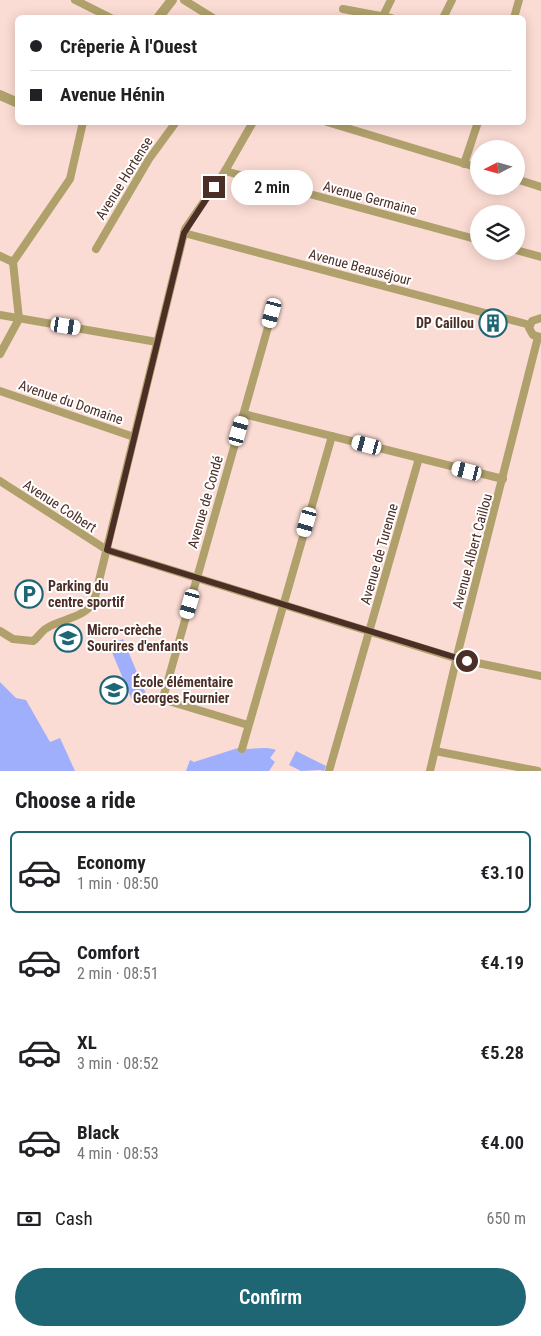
<!DOCTYPE html>
<meta charset="utf-8">
<style>
body{margin:0;font-family:"Roboto Condensed",sans-serif;background:#f6f6f6;color:#202124;height:100vh;display:flex;flex-direction:column;font-size:19px;white-space:nowrap}
*{box-sizing:border-box;margin:0}
p{font-size:16px;color:#757577}
.icon{flex:none;width:28px;height:28px;fill:none;stroke:currentColor;stroke-width:2;stroke-linecap:round;stroke-linejoin:round}
.map{position:relative;height:771px;overflow:hidden}
.sheet{display:flex;flex-direction:column;background:#fff;flex:1}
.sheet>*{flex:none}
.hud{position:absolute;left:15px;top:15px;width:511px;height:110px;border-radius:8px;box-shadow:0 2px 12px #0003;display:grid;align-content:center;height:110px;padding:0 15px;background:#fff}
.needle{width:32px;rotate:264deg}
.controls{position:absolute;left:470px;top:140px;display:grid;gap:10px}
.controls a{display:grid;place-items:center;width:55px;height:55px;border-radius:50%;background:#fff;box-shadow:0 2px 12px #0003;font-size:25px}
.end{position:absolute;width:22px;height:22px;margin:-11px;border:6px solid #4b2e26;background:#fff;box-shadow:0 0 0 2px #fff}
.from{border-radius:50%}
.bubble{position:absolute;height:35px;border-radius:18px;background:#fff;box-shadow:0 2px 12px #0003;font-size:16px;font-weight:600;line-height:35px;text-align:center}
.car{position:absolute;width:15px;height:30px;margin:-15px -8px;border-radius:6px;box-shadow:0 0 4px 1px #0007;background:linear-gradient(#fff 24%,#345 0 40%,#fff 0 76%,#345 0 86%,#fff 0)}
.hud b{display:flex;align-items:center;gap:18px;height:48px;font-size:19px}
.hud b+b{border-top:1px solid #e0e0e0}
.hud i{width:12px;height:12px;background:#202124}
ul{padding:0;list-style:none}
li{display:flex;align-items:center;gap:15px;height:82px;margin:0 10px 8px;padding:0 5px;border:2px solid transparent;border-radius:8px}
li div{flex:1}
li b{display:block;font-size:19px}
li em{font-style:normal;font-weight:600}
li.current{border-color:#1f6675}
li>.icon{width:45px;height:45px;stroke-width:1.5}
h2{padding:0 15px;font-size:22px;line-height:60px}
.pay{display:flex;align-items:center;gap:12px;height:55px;padding:0 15px;font-size:19px}
.pay p{margin-inline-start:auto}
.button{display:flex;gap:10px;margin-top:auto;padding:10px 15px}
.button a{flex:1;height:58px;border-radius:30px;background:#1f6675;color:#fff;font-size:20px;font-weight:600;line-height:58px;text-align:center}
.map>svg:first-child{display:block}
.green{fill:#9faffb}
.lines{fill:none;stroke-linecap:round;stroke-linejoin:round}
.minor{stroke:#b0a16c;stroke-width:8}
.tertiary{stroke:#b0a16c;stroke-width:10}
.route{stroke:#4b2e26;stroke-width:6}
.labels{text-anchor:middle;stroke-width:4;stroke-linejoin:round;paint-order:stroke}
.street-label{font-size:14px;fill:#4b2e26;stroke:#fff}
.poi-label{font-size:14px;font-weight:bold;fill:#4b2e26;stroke:#fff;text-anchor:start}
</style>
<div class="map">
<svg width="541" height="771" viewBox="0 0 541 771">
<rect width="100%" height="100%" fill="#fbdcd4"/>
<g class="green">
<polygon points="123,639 148,699 134,705 109,645"/>
<polygon points="0,682 16,698 26,700 50,742 60,738 75,771 0,771"/>
<path d="M238,748C250,751 264,745 276,750L270,758L275,762L269,771H186L190,760L194,762Z"/>
<polygon points="296,751 326,766 324,771 320,770 301,771 289,765"/>
</g>
<g class="lines">
<g class="minor">
<polyline points="75,0 111,18"/>
<polyline points="184,0 213,18"/>
<polyline points="343,9 391,18"/>
<polyline points="382,18 391,0"/>
<polyline points="443,18 452,0"/>
<polyline points="514,18 519,0"/>
<polyline points="327,122 479,168"/>
<polyline points="464,164 478,122"/>
<polyline points="225,171 479,240"/>
<polyline points="516,179 541,187"/>
<polyline points="184,233 530,325"/>
<polyline points="96,249 149,159 176,122"/>
<polyline points="516,250 541,257"/>
<polyline points="0,256 13,262"/>
<polyline points="0,315 157,342"/>
<polyline points="541,318 532,321 529,328 533,335 541,337"/>
<polyline points="0,354 19,319 13,262 70,179 83,122"/>
<polyline points="0,391 134,437"/>
<polyline points="244,414 503,479"/>
<polyline points="0,481 107,550 458,659 541,676"/>
<path d="M0,631L13,639L33,641C38,638 41,631 47,628C62,618 84,619 94,601L185,229L225,171L253,122"/>
<polyline points="248,725 165,700 163,698 272,313"/>
<polyline points="242,749 332,436"/>
<polyline points="435,751 538,771"/>
<polyline points="329,771 419,458"/>
<polyline points="430,771 459,648 538,337"/>
</g>
<g class="tertiary">
<polyline points="158,18 172,0"/>
<polyline points="0,95 18,103"/>
</g>
</g>
<g class="lines">
<polyline class="route" points="214,187 184,233 107,550 467,661"/>
</g>
<defs>
<g id="building-ring" transform="scale(1.4375)"><circle r="9.5" fill="#fff" stroke="#1f6675" stroke-width="1.5"/><path d="M-4-6H4V6H1V3H-1V6H-4ZM-2.5-4.3h1.7v1.8h-1.7ZM.8-4.3h1.7v1.8H.8ZM-2.5-1h1.7V.8h-1.7ZM.8-1h1.7V.8H.8Z" fill="#1f6675"/></g>
<g id="parking-ring" transform="scale(1.4375)"><circle r="9.5" fill="#fff" stroke="#1f6675" stroke-width="1.5"/><path d="M-3.5-5.5H1a3.5 3.5 0 0 1 0 7H-1V5.5H-3.5ZM-1-3.4V-.6H.8a1.4 1.4 0 0 0 0-2.8Z" fill="#1f6675"/></g>
<g id="school-ring" transform="scale(1.4375)"><circle r="9.5" fill="#fff" stroke="#1f6675" stroke-width="1.5"/><path d="M0-5L7-2L0 1L-7-2ZM-4 1L0 2.5L4 1V4Q0 6-4 4Z" fill="#1f6675"/></g>
</defs>
<g fill-rule="evenodd">
<use href="#building-ring" x="493" y="323"/>
<use href="#parking-ring" x="29" y="594"/>
<use href="#school-ring" x="68" y="638"/>
<use href="#school-ring" x="114" y="690"/>
</g>
<g class="labels">
<g class="street-label">
<text transform="translate(124 178) rotate(-58)" y="5">Avenue Hortense</text>
<text transform="translate(370 198) rotate(15)" y="5">Avenue Germaine</text>
<text transform="translate(360 267) rotate(15)" y="5">Avenue Beauséjour</text>
<text transform="translate(71 402) rotate(19)" y="5">Avenue du Domaine</text>
<text transform="translate(205 502) rotate(-74)" y="5">Avenue de Condé</text>
<text transform="translate(60 506) rotate(33)" y="5">Avenue Colbert</text>
<text transform="translate(472 551) rotate(-75)" y="5">Avenue Albert Caillou</text>
<text transform="translate(379 554) rotate(-74)" y="5">Avenue de Turenne</text>
</g>
<g class="poi-label">
<text x="474" y="328" text-anchor="end">DP Caillou</text>
<text x="48" y="591">Parking du<tspan x="48" dy="16">centre sportif</tspan></text>
<text x="87" y="635">Micro-crèche<tspan x="87" dy="16">Sourires d'enfants</tspan></text>
<text x="133" y="687">École élémentaire<tspan x="133" dy="16">Georges Fournier</tspan></text>
</g>
</g>
</svg>
<div class="controls">
<a><svg class="needle" viewBox="-14 -14 28 28"><path d="M0-13l5 13h-10z" fill="#e53935"/><path d="M0 13l5-13h-10z" fill="#757577"/></svg></a>
<a><svg class="icon" aria-label="layers" viewBox="0 0 24 24"><path d="M12 4l9 5-9 5-9-5zM3 14l9 5 9-5"/></svg></a>
</div>
<i class="end from" style="left:467px;top:661px"></i>
<i class="end" style="left:214px;top:187px"></i>
<div class="bubble" style="left:231px;top:170px;width:82px">2 min</div>
<i class="car" style="left:272px;top:313px;rotate:195deg"></i>
<i class="car" style="left:66px;top:326px;rotate:99deg"></i>
<i class="car" style="left:239px;top:431px;rotate:16deg"></i>
<i class="car" style="left:367px;top:445px;rotate:285deg"></i>
<i class="car" style="left:467px;top:471px;rotate:284deg"></i>
<i class="car" style="left:307px;top:522px;rotate:196deg"></i>
<i class="car" style="left:190px;top:604px;rotate:196deg"></i>
<div class="hud">
<b><i class="from"></i>Crêperie À l'Ouest</b>
<b><i></i>Avenue Hénin</b>
</div>
</div>
<section class="sheet">
<h2>Choose a ride</h2>
<ul>
<li class="current"><svg class="icon" aria-label="car" viewBox="0 0 24 24"><path d="M5 17H2v-5l4-1 3-4h7l3 4 3 1v5h-3M9 17h6M6 11h13"/><circle cx="7" cy="17" r="2"/><circle cx="17" cy="17" r="2"/></svg><div><b>Economy</b><p>1 min · 08:50</p></div><em>€3.10</em></li>
<li><svg class="icon" aria-label="car" viewBox="0 0 24 24"><path d="M5 17H2v-5l4-1 3-4h7l3 4 3 1v5h-3M9 17h6M6 11h13"/><circle cx="7" cy="17" r="2"/><circle cx="17" cy="17" r="2"/></svg><div><b>Comfort</b><p>2 min · 08:51</p></div><em>€4.19</em></li>
<li><svg class="icon" aria-label="car" viewBox="0 0 24 24"><path d="M5 17H2v-5l4-1 3-4h7l3 4 3 1v5h-3M9 17h6M6 11h13"/><circle cx="7" cy="17" r="2"/><circle cx="17" cy="17" r="2"/></svg><div><b>XL</b><p>3 min · 08:52</p></div><em>€5.28</em></li>
<li><svg class="icon" aria-label="car" viewBox="0 0 24 24"><path d="M5 17H2v-5l4-1 3-4h7l3 4 3 1v5h-3M9 17h6M6 11h13"/><circle cx="7" cy="17" r="2"/><circle cx="17" cy="17" r="2"/></svg><div><b>Black</b><p>4 min · 08:53</p></div><em>€4.00</em></li>
</ul>
<div class="pay"><svg class="icon" aria-label="cash" viewBox="0 0 24 24"><path d="M3 7h18v10H3z"/><circle cx="12" cy="12" r="2"/></svg>Cash<p>650 m</p></div>
<div class="button"><a>Confirm</a></div>
</section>
